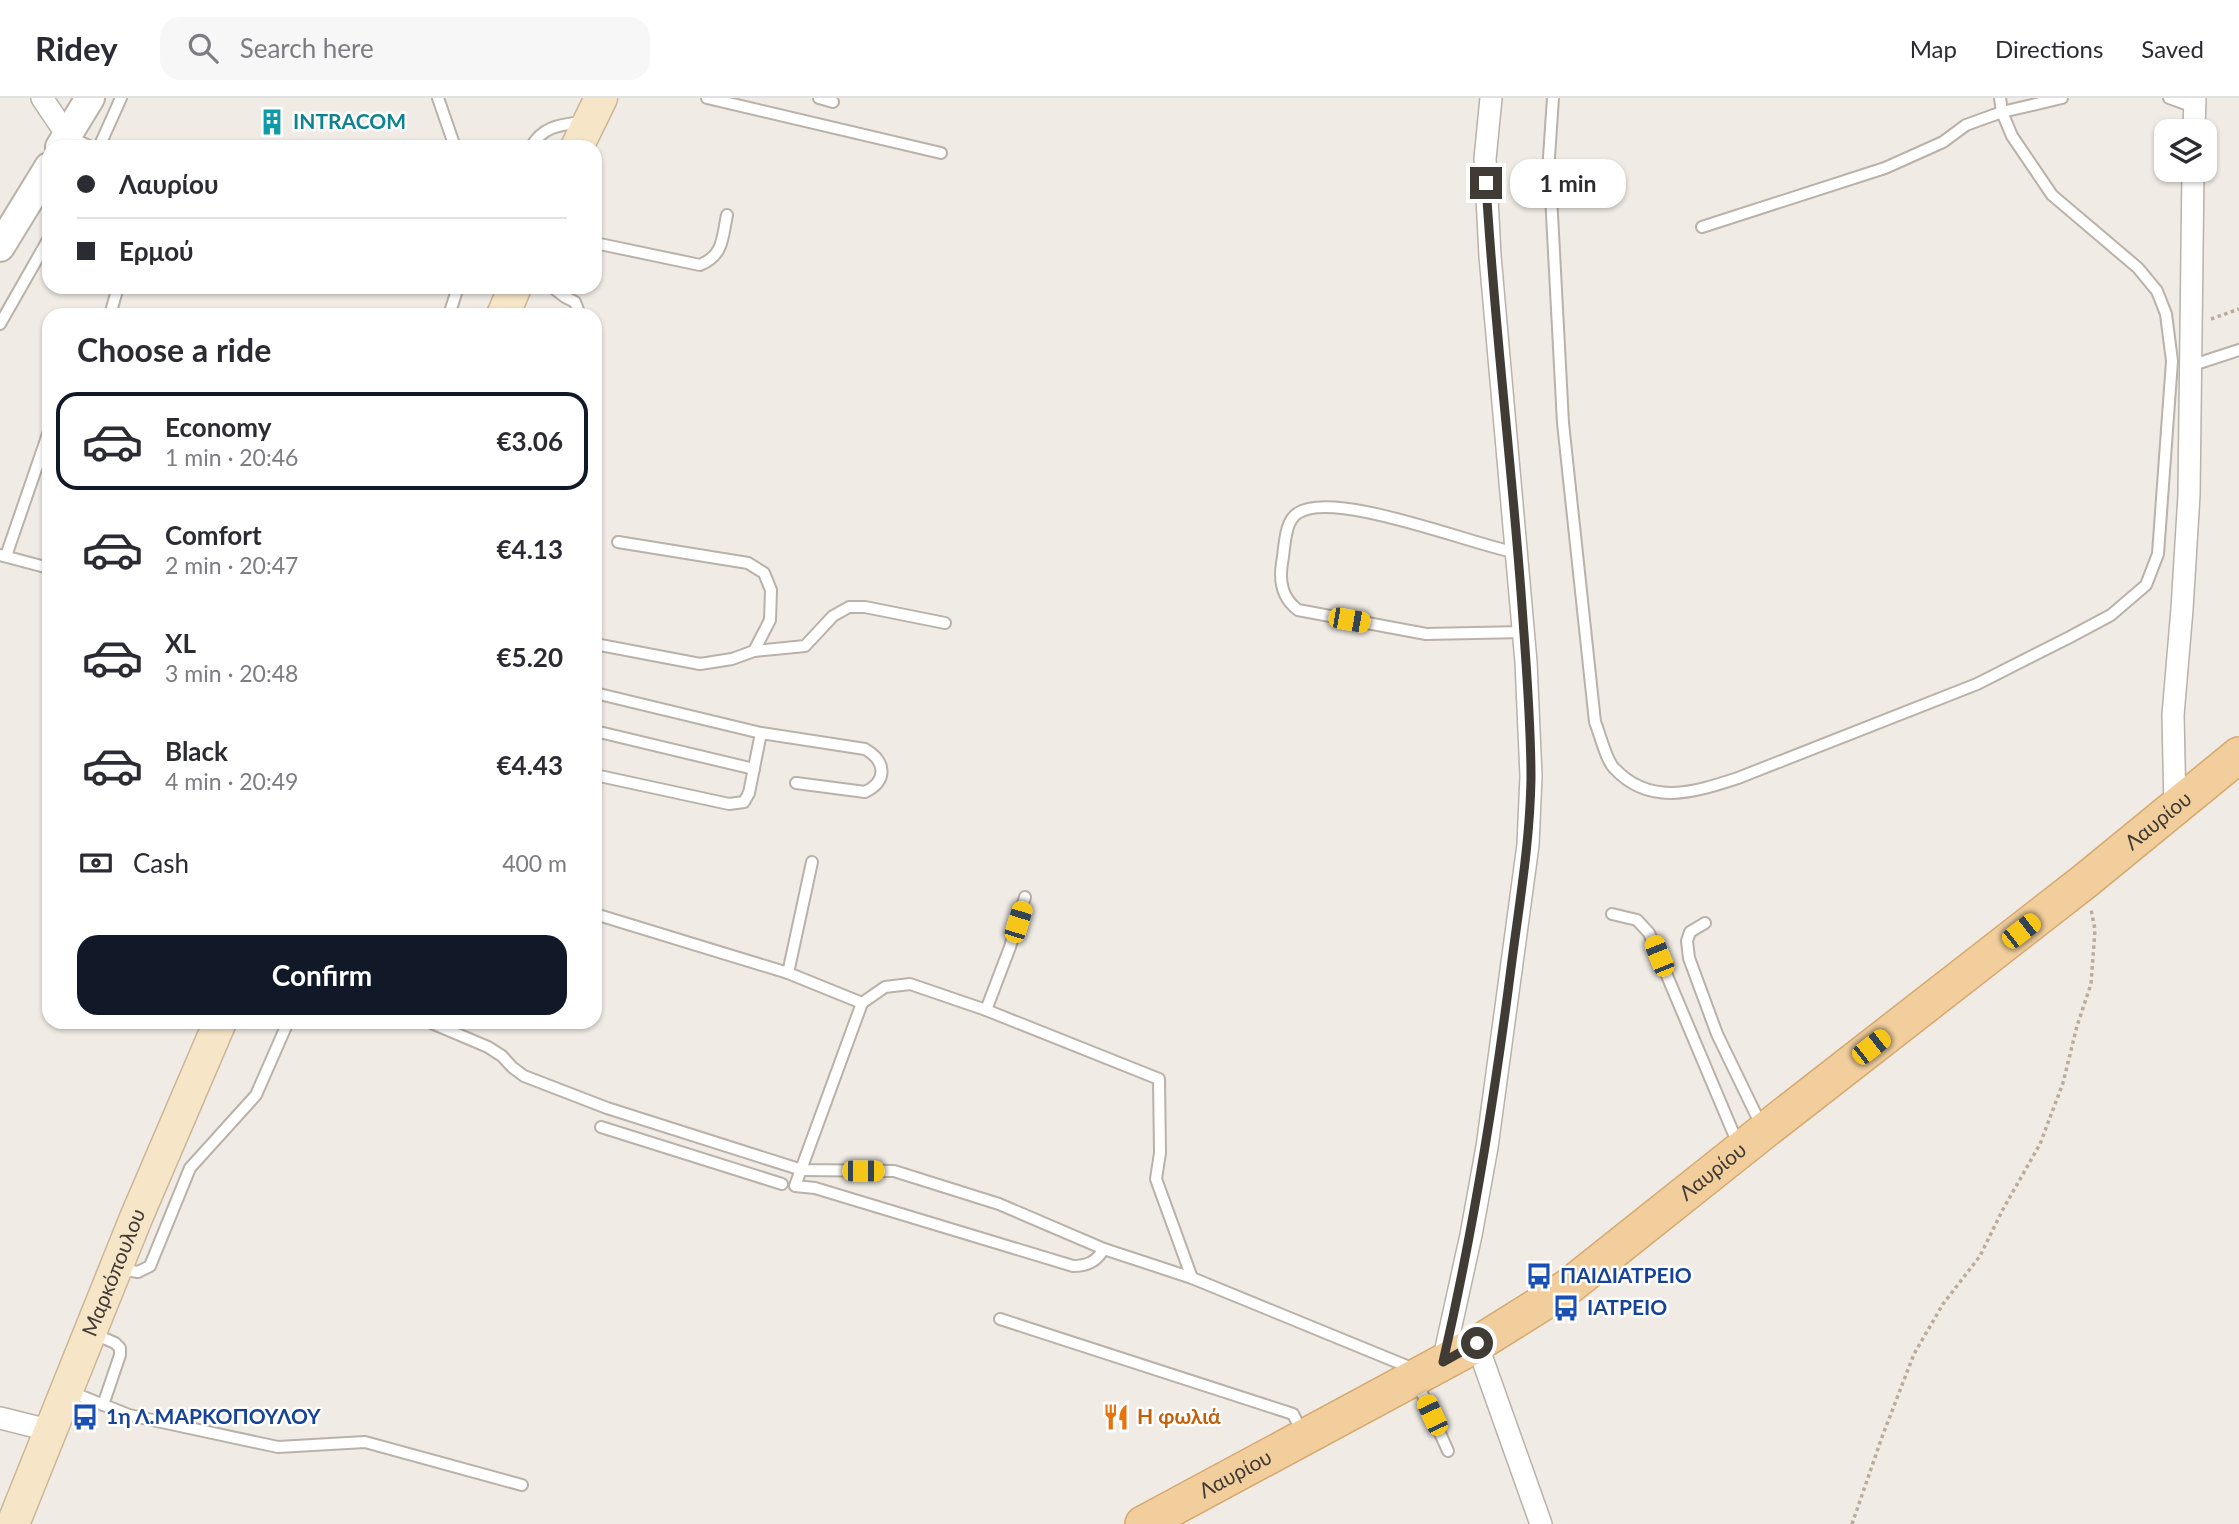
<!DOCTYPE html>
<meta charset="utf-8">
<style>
body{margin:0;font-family:Lato,sans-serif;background:#f7f7f7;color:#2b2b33;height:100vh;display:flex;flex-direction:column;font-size:26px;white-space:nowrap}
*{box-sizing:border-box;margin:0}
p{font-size:23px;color:#7c7c81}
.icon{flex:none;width:38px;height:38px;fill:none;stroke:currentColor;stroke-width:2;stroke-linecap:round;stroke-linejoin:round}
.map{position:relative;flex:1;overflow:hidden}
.drawer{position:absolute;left:42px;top:210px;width:560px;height:721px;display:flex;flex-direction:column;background:#fff;border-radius:21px;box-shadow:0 2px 5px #0004}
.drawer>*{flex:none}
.banner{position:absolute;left:42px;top:42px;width:560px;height:154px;border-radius:21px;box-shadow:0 2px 5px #0004;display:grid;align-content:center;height:154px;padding:0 35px;background:#fff}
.controls{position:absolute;left:2154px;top:21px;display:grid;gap:14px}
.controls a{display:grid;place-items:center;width:63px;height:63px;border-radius:14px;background:#fff;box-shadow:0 2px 5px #0004;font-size:35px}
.end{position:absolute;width:32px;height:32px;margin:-16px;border:9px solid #413b35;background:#fff;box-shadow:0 0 0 4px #fff}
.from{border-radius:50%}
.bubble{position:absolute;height:49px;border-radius:21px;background:#fff;box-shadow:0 2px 5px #0004;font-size:23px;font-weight:700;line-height:49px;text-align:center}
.car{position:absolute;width:21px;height:42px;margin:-21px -10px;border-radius:9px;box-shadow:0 0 5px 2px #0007;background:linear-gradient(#f5c518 24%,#345 0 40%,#f5c518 0 76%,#345 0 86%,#f5c518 0)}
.banner b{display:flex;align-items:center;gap:24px;height:66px;font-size:26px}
.banner b+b{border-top:2px solid #e1e1e2}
.banner i{width:18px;height:18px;background:#2b2b33}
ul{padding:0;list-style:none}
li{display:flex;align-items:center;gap:21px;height:98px;margin:0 14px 10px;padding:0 21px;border:4px solid transparent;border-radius:21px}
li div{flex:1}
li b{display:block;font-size:26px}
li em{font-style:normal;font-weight:700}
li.on{border-color:#111827}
li>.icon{width:63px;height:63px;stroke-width:1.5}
h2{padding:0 35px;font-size:32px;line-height:84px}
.pay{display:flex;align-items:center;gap:18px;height:77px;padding:0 35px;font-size:26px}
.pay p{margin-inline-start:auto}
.cta{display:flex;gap:14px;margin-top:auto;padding:14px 35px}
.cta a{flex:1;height:80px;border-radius:21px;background:#111827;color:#fff;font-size:28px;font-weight:700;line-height:80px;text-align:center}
header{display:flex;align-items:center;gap:42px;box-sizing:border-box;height:98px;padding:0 35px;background:#fff;border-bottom:2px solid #e1e1e2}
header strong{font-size:33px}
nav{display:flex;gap:38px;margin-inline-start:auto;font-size:24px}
.search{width:490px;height:63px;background:#f7f7f7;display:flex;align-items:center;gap:18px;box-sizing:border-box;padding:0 24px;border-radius:21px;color:#7c7c81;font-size:26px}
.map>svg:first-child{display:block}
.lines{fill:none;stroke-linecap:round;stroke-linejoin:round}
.service-casing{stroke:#bab1a8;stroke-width:14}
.minor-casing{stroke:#bab1a8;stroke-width:24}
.tertiary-casing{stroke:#bab1a8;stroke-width:32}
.secondary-casing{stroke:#cab799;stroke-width:35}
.primary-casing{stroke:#d4a86e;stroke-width:38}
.path{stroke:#baab9b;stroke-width:3.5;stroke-dasharray:3.5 3.5;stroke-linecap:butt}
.service{stroke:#fff;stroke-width:10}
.minor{stroke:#fff;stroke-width:21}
.tertiary{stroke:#fff;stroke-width:28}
.secondary{stroke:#f7e5c7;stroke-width:32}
.primary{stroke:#f1ce9c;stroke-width:35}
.route{stroke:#413b35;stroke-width:9}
.labels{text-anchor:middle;stroke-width:5;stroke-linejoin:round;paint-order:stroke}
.culture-label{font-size:21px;font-weight:bold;fill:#0d838f;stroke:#fff;text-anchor:start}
.street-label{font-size:21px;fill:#413b35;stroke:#fff}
.transit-label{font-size:21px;font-weight:bold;fill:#164399;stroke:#fff;text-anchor:start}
.food-label{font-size:21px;font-weight:bold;fill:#c56008;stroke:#fff;text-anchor:start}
</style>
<header>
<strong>Ridey</strong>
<div class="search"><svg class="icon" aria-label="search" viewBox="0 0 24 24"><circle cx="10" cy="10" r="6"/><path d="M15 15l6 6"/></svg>Search here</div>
<nav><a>Map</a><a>Directions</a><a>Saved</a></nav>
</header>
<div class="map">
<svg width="2239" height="1426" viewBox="0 0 2239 1426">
<rect width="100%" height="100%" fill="#f0ebe5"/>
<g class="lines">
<g class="service-casing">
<g id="service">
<polyline points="438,0 455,49"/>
<polyline points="707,0 941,55"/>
<polyline points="819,0 833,4"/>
<path d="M1553,0L1549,59L1563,325L1595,624C1600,636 1606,662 1614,670C1650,709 1695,694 1738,680L1977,586L2068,540L2111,517L2146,487L2158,456L2172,263L2166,216L2157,193L2138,170L2052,97L2012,38L2002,14L2000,0"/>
<polyline points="2169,0 2194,9"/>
<polyline points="68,38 91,49"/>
<polyline points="99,49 121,0"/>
<path d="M531,49C543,28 560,27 582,24"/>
<polyline points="1702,129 1885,70 1943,44 1966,27 2002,14 2062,0"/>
<path d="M595,145L700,167C724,157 722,140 727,117"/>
<polyline points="552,189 565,199 575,204 580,217"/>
<polyline points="110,217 118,189"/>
<polyline points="449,217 458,189"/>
<polyline points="0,226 49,140"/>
<polyline points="2190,268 2239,252"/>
<polyline points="618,444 748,465 764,475 771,492 770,522 754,553"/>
<path d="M1518,455C1473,447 1334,391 1298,415C1284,423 1285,450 1282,465C1279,484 1282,500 1298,512L1426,536L1524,534"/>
<polyline points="0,457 49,470"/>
<polyline points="6,458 49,333"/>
<polyline points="595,546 700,566 732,561 754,553 805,548 833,518 849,509 865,509 945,525"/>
<polyline points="595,595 761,635 749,695 744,704 729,706 595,677"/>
<polyline points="595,633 754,671"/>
<path d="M761,635L865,651C886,663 888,683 865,694L796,685"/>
<path d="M595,816L788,875L862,905L795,1088L815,1090L1073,1168C1087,1168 1096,1164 1104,1151"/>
<polyline points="1612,816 1637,822 1649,835 1738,1046"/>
<polyline points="1705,825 1690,834 1687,843 1689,860 1717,936 1761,1027"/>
<polyline points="788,875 812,764"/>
<polyline points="862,905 885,889 910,886 986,912 1159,981 1160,1055 1156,1081 1192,1180"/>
<polyline points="986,912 1010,849 1025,799"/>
<polyline points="429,924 488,949 502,958 512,969 524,978 607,1010 802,1072 894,1073 999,1106 1104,1151 1192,1180 1414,1271"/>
<polyline points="601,1029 782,1086"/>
<polyline points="119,1171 138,1174 150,1168 190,1070 256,997 288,924"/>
<polyline points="1000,1221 1293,1316 1303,1336"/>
<polyline points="92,1235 115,1245 120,1250 120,1257 103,1307"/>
<polyline points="1416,1282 1448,1353"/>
<polyline points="71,1294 129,1317 278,1349 365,1344 522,1387"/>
</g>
</g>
<g class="minor-casing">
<g id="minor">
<polyline points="42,0 67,37"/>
<polyline points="2194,33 2195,0"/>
<polyline points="2175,709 2173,617 2182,511 2189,397 2193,72"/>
<polyline points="1477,1246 1541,1426"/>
<polyline points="1443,1264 1471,1137 1487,1049 1528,747 1531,678 1526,564 1490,158 1485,61 1491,0"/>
<polyline points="0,1320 52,1333"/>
</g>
</g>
<g class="tertiary-casing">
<g id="tertiary">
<polyline points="60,49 90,0"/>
<polyline points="0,149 49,69"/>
</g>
</g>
<g class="secondary-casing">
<g id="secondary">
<polyline points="577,49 601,0"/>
<polyline points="503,217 515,189"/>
<path id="s1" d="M13,1426L136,1120L220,924"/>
</g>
</g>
<g class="primary-casing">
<g id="primary">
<path id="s2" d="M1143,1426L1477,1246L1568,1189L1764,1033L2085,783L2239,657"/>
</g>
</g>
<g class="path">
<polyline points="2211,221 2239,211"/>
<polyline points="1852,1426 1882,1339 1914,1256 1943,1206 1980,1158 2002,1113 2040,1046 2063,985 2077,928 2091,886 2095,832 2091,811"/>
</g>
<use href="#service" class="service"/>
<use href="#minor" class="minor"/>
<use href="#tertiary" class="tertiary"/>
<use href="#secondary" class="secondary"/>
<use href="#primary" class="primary"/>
</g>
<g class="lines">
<path class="route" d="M1477,1245L1443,1264C1473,1134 1494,1003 1511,870C1519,807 1530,745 1531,680C1531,623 1526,565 1522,508C1512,367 1494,226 1486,85"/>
</g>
<defs>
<g id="building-bare" transform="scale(2.1)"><path d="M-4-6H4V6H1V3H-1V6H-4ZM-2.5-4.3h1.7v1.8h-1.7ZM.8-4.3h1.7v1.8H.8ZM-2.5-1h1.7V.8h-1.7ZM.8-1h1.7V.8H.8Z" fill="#0f9aa8" stroke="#fff" stroke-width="2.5" paint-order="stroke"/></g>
<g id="bus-bare" transform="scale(2.1)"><path d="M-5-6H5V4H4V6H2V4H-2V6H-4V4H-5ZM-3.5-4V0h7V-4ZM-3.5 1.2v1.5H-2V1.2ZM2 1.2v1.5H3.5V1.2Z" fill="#1a4fb4" stroke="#fff" stroke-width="2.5" paint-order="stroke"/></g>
<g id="restaurant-bare" transform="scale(2.1)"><path d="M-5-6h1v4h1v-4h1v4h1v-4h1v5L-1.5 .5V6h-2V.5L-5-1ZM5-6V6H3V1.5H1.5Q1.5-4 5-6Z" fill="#e8710a" stroke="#fff" stroke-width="2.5" paint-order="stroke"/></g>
</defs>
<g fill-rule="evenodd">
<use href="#building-bare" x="272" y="24"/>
<use href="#bus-bare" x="1539" y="1178"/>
<use href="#bus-bare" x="1566" y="1210"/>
<use href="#bus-bare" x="85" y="1319"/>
<use href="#restaurant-bare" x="1116" y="1319"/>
</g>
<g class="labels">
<g class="culture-label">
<text x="293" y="31">INTRACOM</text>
</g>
<g class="street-label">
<text dy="7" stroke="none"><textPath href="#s2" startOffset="1239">Λαυρίου</textPath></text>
<text dy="7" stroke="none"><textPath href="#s2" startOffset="672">Λαυρίου</textPath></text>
<text dy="7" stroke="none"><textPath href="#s1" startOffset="271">Μαρκόπουλου</textPath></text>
<text dy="7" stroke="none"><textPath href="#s2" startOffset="105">Λαυρίου</textPath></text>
</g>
<g class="transit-label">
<text x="1560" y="1185">ΠΑΙΔΙΑΤΡΕΙΟ</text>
<text x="1587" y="1217">ΙΑΤΡΕΙΟ</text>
<text x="106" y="1326">1η Λ.ΜΑΡΚΟΠΟΥΛΟΥ</text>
</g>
<g class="food-label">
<text x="1137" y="1326">Η φωλιά</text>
</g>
</g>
</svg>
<div class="controls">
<a><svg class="icon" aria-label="layers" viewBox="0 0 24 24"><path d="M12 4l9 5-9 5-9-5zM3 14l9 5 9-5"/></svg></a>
</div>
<i class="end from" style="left:1477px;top:1245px"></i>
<i class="end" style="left:1486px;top:85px"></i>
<div class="bubble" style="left:1510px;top:61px;width:116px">1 min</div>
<i class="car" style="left:1349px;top:522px;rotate:100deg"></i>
<i class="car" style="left:1018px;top:824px;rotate:17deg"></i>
<i class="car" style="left:2021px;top:833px;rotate:52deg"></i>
<i class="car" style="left:1659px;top:858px;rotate:338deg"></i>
<i class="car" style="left:1871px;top:949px;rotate:52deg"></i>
<i class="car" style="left:863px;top:1073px;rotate:90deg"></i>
<i class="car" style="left:1432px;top:1317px;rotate:335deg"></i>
<div class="banner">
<b><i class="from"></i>Λαυρίου</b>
<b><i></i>Ερμού</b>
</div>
<section class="drawer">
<h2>Choose a ride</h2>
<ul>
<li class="on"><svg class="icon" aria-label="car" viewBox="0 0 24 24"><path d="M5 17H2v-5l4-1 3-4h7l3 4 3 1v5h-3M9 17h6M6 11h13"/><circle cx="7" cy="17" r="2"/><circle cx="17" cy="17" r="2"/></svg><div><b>Economy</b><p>1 min · 20:46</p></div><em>€3.06</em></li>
<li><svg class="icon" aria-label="car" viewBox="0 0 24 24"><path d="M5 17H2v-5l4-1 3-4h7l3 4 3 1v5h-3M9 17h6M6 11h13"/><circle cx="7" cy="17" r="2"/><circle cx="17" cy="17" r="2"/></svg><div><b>Comfort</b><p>2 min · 20:47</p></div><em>€4.13</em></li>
<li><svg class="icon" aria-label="car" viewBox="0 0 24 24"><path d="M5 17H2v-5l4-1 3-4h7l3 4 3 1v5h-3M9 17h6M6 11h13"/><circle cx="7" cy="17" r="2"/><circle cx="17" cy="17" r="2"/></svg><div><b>XL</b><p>3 min · 20:48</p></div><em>€5.20</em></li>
<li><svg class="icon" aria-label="car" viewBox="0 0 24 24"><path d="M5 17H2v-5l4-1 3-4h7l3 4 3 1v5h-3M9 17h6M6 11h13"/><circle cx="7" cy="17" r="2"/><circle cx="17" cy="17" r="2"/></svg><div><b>Black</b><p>4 min · 20:49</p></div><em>€4.43</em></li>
</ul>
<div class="pay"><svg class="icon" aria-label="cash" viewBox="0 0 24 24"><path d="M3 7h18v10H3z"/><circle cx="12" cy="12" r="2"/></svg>Cash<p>400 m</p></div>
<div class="cta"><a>Confirm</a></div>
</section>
</div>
